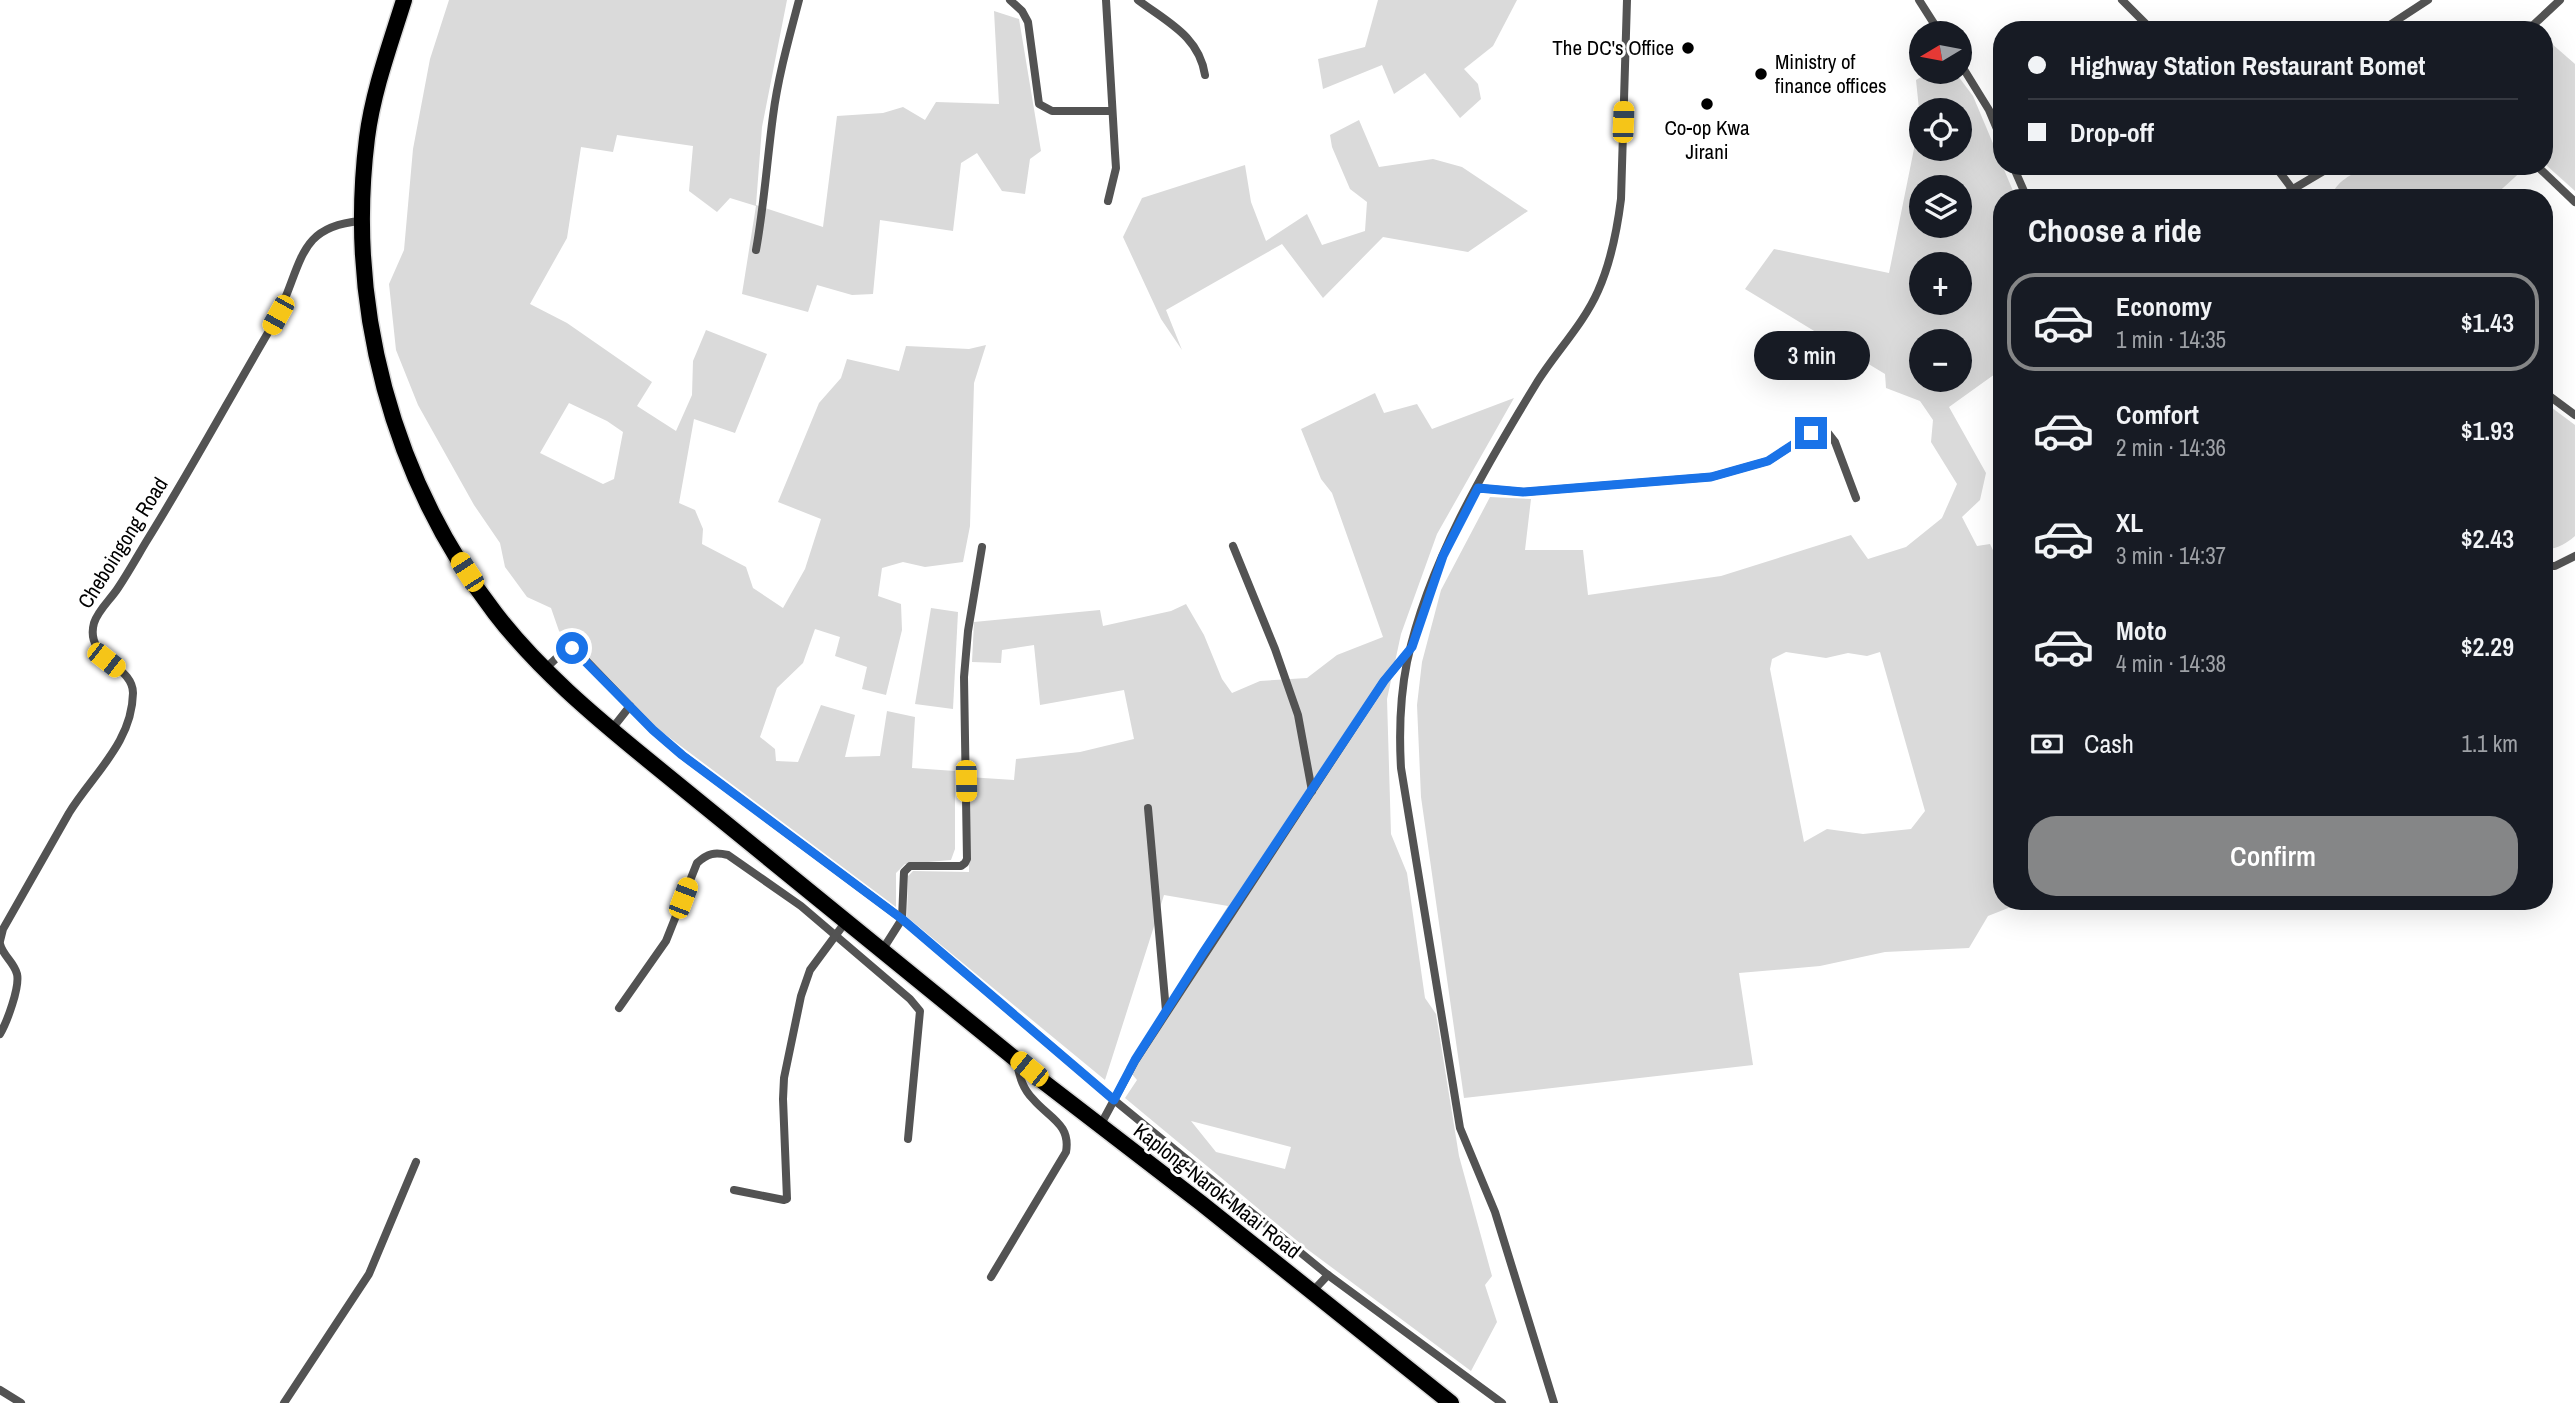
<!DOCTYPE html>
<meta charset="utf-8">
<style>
body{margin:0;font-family:"Archivo Narrow",sans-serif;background:#242831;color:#f1f3f6;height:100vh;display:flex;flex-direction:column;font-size:26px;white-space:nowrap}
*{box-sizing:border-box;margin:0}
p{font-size:23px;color:#9ea1a6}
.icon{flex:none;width:38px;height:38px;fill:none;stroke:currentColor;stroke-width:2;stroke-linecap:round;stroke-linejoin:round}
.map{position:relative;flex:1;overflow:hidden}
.side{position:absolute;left:1993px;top:189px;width:560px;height:721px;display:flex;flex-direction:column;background:#171b24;border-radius:28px;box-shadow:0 7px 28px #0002}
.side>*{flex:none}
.guide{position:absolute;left:1993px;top:21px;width:560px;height:154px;border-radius:28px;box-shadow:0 7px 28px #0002;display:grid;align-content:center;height:154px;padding:0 35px;background:#171b24}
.needle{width:46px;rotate:260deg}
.fabs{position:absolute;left:1909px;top:21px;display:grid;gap:14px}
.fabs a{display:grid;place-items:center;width:63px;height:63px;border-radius:50%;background:#171b24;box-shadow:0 7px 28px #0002;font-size:35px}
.end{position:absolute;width:32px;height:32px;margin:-16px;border:9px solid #1a73e8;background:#fff;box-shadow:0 0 0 4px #fff}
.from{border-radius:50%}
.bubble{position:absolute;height:49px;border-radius:24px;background:#171b24;box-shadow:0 7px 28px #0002;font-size:23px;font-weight:600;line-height:49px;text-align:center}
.car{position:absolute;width:21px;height:42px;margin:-21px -10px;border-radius:9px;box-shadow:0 0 5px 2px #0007;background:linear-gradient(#f5c518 24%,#345 0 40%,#f5c518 0 76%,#345 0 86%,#f5c518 0)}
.guide b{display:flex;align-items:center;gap:24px;height:66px;font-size:26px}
.guide b+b{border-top:2px solid #363941}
.guide i{width:18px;height:18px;background:#f1f3f6}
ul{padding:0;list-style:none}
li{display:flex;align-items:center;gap:21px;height:98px;margin:0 14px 10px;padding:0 21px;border:4px solid transparent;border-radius:28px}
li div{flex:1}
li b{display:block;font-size:26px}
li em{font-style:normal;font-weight:600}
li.current{border-color:#858687}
li>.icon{width:63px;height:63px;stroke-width:1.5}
h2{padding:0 35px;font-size:32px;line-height:84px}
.pay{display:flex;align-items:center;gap:18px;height:77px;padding:0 35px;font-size:26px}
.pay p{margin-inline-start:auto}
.cta{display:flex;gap:14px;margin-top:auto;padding:14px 35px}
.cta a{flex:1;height:80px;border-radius:28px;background:#858687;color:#fff;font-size:28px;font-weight:600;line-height:80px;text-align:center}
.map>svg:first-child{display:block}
.green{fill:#dadada;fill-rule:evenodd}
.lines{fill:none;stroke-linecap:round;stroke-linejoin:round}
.highway-casing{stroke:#dbdbdb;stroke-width:19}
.street{stroke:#535353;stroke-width:8}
.highway{stroke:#000;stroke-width:16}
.route{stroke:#1a73e8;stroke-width:9}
.poi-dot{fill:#000;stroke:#fff;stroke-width:2.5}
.labels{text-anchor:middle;stroke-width:6;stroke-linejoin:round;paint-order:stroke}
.poi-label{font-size:21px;fill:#000;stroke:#fff;text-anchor:end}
.street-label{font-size:21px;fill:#000;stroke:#fff}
</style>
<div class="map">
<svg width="2575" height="1403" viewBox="0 0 2575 1403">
<rect width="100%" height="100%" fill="#fff"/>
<g class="green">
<path d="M449,0H787L762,127L756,205L823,227L837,116L883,113L903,107L925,120L936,102L999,104L994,11L1019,19L1041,151L1030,159L1025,194L1002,191L977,153L961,163L953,231L880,220L873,294L852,295L817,285L808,312L742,294L756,206L730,198L717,212L689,191L693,146L617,135L613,152L581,147L567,238L530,304L567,323L652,382L637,406L676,431L692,395L693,361L706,330L767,354L735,433L694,419L679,503L695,510L703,529L702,544L746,567L753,588L783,608L805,569L821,519L778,502L819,403L841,378L847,359L899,371L906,346L969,349L986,345L974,383L970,526L963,562L925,567L903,562L882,568L878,596L901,604L902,630L886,695L862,689L867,667L835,656L840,637L815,629L803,663L777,688L760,737L775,749L776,761L798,762L821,705L855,715L845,757L880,756L887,711L915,717L912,768L955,771V849L951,860L905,864L896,873V907L658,729L559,631L551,608L527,597L505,567L500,543L474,505L418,405L396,350L389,284L404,250L413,149L430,59ZM569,403L607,421L623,432L614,479L603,484L540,453Z"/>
<polygon points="1378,0 1517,0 1493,46 1464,69 1478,84 1481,99 1460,118 1425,73 1394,94 1382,65 1323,89 1318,59 1365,47"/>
<polygon points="2544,37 2575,64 2575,191 2545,164"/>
<path d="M1930,72H1955L1973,96L2016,198H2002V369L1949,407L1986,473L1980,500L1962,517L1977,546L1990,544L2002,569V901H2026L1988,916L1969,948L1885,952L1820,966L1739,973L1753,1065L1464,1098L1421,797L1417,705L1422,662L1441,590L1490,497L1531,499L1525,550H1583L1588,595L1721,576L1851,535L1868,559L1906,547L1942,518L1957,484L1931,442L1933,420L1920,401L1886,388L1885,374L1745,289L1774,249L1889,273L1920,119L1916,80ZM1922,110H1960V149H1922ZM1922,187H1960V226H1922ZM1922,264H1960V303H1922ZM1922,341H1960V380H1922ZM1786,652L1826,658L1848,653L1867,656L1880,652L1925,811L1911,829L1863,834L1827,829L1804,842L1770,669L1772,659Z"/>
<polygon points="1359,120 1379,167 1433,159 1462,167 1528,211 1468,252 1383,237 1323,298 1282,244 1166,310 1182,350 1161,319 1123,237 1142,198 1245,165 1251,202 1266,241 1307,214 1322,245 1365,231 1367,202 1350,189 1332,147 1330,135"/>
<path d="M2367,166H2525L2526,167L2492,198H2331C2335,181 2353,174 2367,166Z"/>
<path d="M1375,393L1384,413L1417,404L1432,429L1514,398L1437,534L1401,634L1387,699L1391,834L1407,873L1425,998L1436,1014L1459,1156L1492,1276L1485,1285L1497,1322L1471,1371L1307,1249L1125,1098L1137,1080L1126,1067L1228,906L1164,895L1105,1080L907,917L908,876L913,871L969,872L968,777L1014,780L1016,759L1080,752L1134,739L1124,690L1040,705L1034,645L1002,650L1001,663L972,662L974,622L1100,610L1103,626L1171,611L1186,604L1204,635L1222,679L1232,693L1260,681L1307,678L1337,655L1383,637L1332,493L1321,479L1301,429ZM1191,1121L1291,1147L1285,1169L1216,1152Z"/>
<path d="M2544,402L2575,425V536C2567,543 2556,550 2544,549Z"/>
<polygon points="931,608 958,612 953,709 915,704"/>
</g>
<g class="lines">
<g class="highway-casing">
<path id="highway" d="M404,0C390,45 373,91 367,138C346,306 392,479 495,613C537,668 594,716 648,760L1041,1080L1201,1203L1451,1403"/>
</g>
<g class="street">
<polyline points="1010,0 1022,11 1028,22 1039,104 1052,111 1112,111"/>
<polyline points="1106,0 1115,153 1116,168 1108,201"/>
<path d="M1138,0C1167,22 1199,36 1205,75"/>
<polyline points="1919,0 1940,33"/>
<polyline points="2122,0 2152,30"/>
<polyline points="2382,30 2428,0"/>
<polyline points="2528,30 2560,0"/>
<polyline points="1960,63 1989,110 2002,141"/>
<polyline points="2013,166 2027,198"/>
<polyline points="2275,166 2299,198"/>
<polyline points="2537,166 2575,202"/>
<polyline points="2278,198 2332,166"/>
<path d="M756,250C764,206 767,161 773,116C778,77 789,38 799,0"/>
<polyline points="2544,392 2575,415"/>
<polyline points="1478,488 1523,492 1711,477 1768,461 1811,433 1819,431 1828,433 1835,442 1856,498"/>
<polyline points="1233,546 1275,649 1298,715 1312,791"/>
<polyline points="2544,566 2555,566 2575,556"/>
<polyline points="546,668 566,649 577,651 653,730 682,755 902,919 1114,1100 1328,1275 1502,1403"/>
<polyline points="611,730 630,706"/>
<polyline points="1148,808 1166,1011"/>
<path d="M0,941L3,929C25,890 47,851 69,813C93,774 132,743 133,693C133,665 84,659 94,623C98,610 111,599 118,588C128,573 137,557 146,542C189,473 228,401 269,331C275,319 282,308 286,296C303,253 306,226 360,221"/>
<path d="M0,944C3,956 14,962 17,974C20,987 7,1022 0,1034"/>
<polyline points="883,949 902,919 904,872 910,866 961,866 965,863 967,859 964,677 968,631 982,547"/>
<path d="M619,1008L666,941L697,863C708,853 715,852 728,855L801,906L910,999L920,1011L908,1139"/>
<polyline points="1100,1126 1135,1061 1384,681 1409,651"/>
<polyline points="734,1190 784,1200 787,1199 783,1099 784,1078 801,996 810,970 847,920"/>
<path d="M991,1277L1066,1152C1071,1124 1049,1118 1033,1099C1023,1089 1020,1078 1017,1064"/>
<polyline points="1311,1293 1328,1275"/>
<polyline points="0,1390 21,1403"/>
<polyline points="284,1403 369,1274 416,1162"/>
<path d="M1554,1403L1495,1212L1460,1128L1401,768C1399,733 1400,697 1407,662C1428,564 1484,469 1536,384C1555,353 1583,325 1598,291C1611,262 1617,231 1621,199L1627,0"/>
</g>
<use href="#highway" class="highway"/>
</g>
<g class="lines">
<polyline class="route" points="572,648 653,730 682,755 902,919 1114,1100 1135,1060 1203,953 1384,681 1412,647 1443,556 1478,488 1523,492 1711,477 1768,461 1811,433"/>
</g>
<g class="poi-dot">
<circle cx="1688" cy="48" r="7"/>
<circle cx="1761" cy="74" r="7"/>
<circle cx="1707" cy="104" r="7"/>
</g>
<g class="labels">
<g class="poi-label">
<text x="1674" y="55">The DC's Office</text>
<text x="1775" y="69" text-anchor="start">Ministry of<tspan x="1775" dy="24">finance offices</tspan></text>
<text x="1707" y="135" text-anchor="middle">Co-op Kwa<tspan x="1707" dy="24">Jirani</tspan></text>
</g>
<g class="street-label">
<text transform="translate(123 543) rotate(-58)" y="7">Cheboingong Road</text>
<text transform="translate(1217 1191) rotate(38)" y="7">Kaplong-Narok-Maai Road</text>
</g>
</g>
</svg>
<div class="fabs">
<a><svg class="needle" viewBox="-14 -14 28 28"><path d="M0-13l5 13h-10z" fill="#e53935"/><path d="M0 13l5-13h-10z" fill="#9ea1a6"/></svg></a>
<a><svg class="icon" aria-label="locate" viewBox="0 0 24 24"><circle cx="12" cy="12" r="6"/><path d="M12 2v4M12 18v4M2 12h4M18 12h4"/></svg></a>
<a><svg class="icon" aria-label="layers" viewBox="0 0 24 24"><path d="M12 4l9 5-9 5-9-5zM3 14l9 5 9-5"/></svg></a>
<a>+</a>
<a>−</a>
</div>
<i class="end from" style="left:572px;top:648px"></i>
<i class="end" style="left:1811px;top:433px"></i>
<div class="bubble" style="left:1754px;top:331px;width:116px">3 min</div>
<i class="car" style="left:1623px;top:122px;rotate:2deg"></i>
<i class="car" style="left:278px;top:315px;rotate:209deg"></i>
<i class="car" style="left:467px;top:572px;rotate:327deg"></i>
<i class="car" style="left:106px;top:660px;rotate:128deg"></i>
<i class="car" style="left:966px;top:781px;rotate:179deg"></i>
<i class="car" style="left:683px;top:898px;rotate:21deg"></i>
<i class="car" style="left:1029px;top:1069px;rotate:309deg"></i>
<div class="guide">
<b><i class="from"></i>Highway Station Restaurant Bomet</b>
<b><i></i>Drop-off</b>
</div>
<section class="side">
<h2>Choose a ride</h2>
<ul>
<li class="current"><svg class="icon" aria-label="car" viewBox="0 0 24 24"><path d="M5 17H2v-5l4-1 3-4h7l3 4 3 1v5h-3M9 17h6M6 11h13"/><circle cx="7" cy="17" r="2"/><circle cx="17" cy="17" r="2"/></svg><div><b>Economy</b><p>1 min · 14:35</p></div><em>$1.43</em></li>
<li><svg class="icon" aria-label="car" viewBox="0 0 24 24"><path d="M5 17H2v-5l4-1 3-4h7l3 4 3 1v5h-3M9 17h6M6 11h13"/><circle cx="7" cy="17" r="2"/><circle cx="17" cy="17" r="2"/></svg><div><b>Comfort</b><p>2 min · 14:36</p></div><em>$1.93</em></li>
<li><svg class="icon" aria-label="car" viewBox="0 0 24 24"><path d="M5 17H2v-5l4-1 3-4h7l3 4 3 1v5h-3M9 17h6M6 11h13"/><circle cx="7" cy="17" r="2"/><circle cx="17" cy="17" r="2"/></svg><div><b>XL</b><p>3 min · 14:37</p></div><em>$2.43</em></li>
<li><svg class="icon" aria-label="car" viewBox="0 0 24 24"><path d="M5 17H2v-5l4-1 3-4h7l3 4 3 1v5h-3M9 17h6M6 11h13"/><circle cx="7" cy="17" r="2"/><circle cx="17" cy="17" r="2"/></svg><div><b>Moto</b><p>4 min · 14:38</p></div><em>$2.29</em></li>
</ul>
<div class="pay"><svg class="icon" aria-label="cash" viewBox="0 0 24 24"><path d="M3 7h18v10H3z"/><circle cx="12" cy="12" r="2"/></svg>Cash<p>1.1 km</p></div>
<div class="cta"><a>Confirm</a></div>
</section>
</div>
